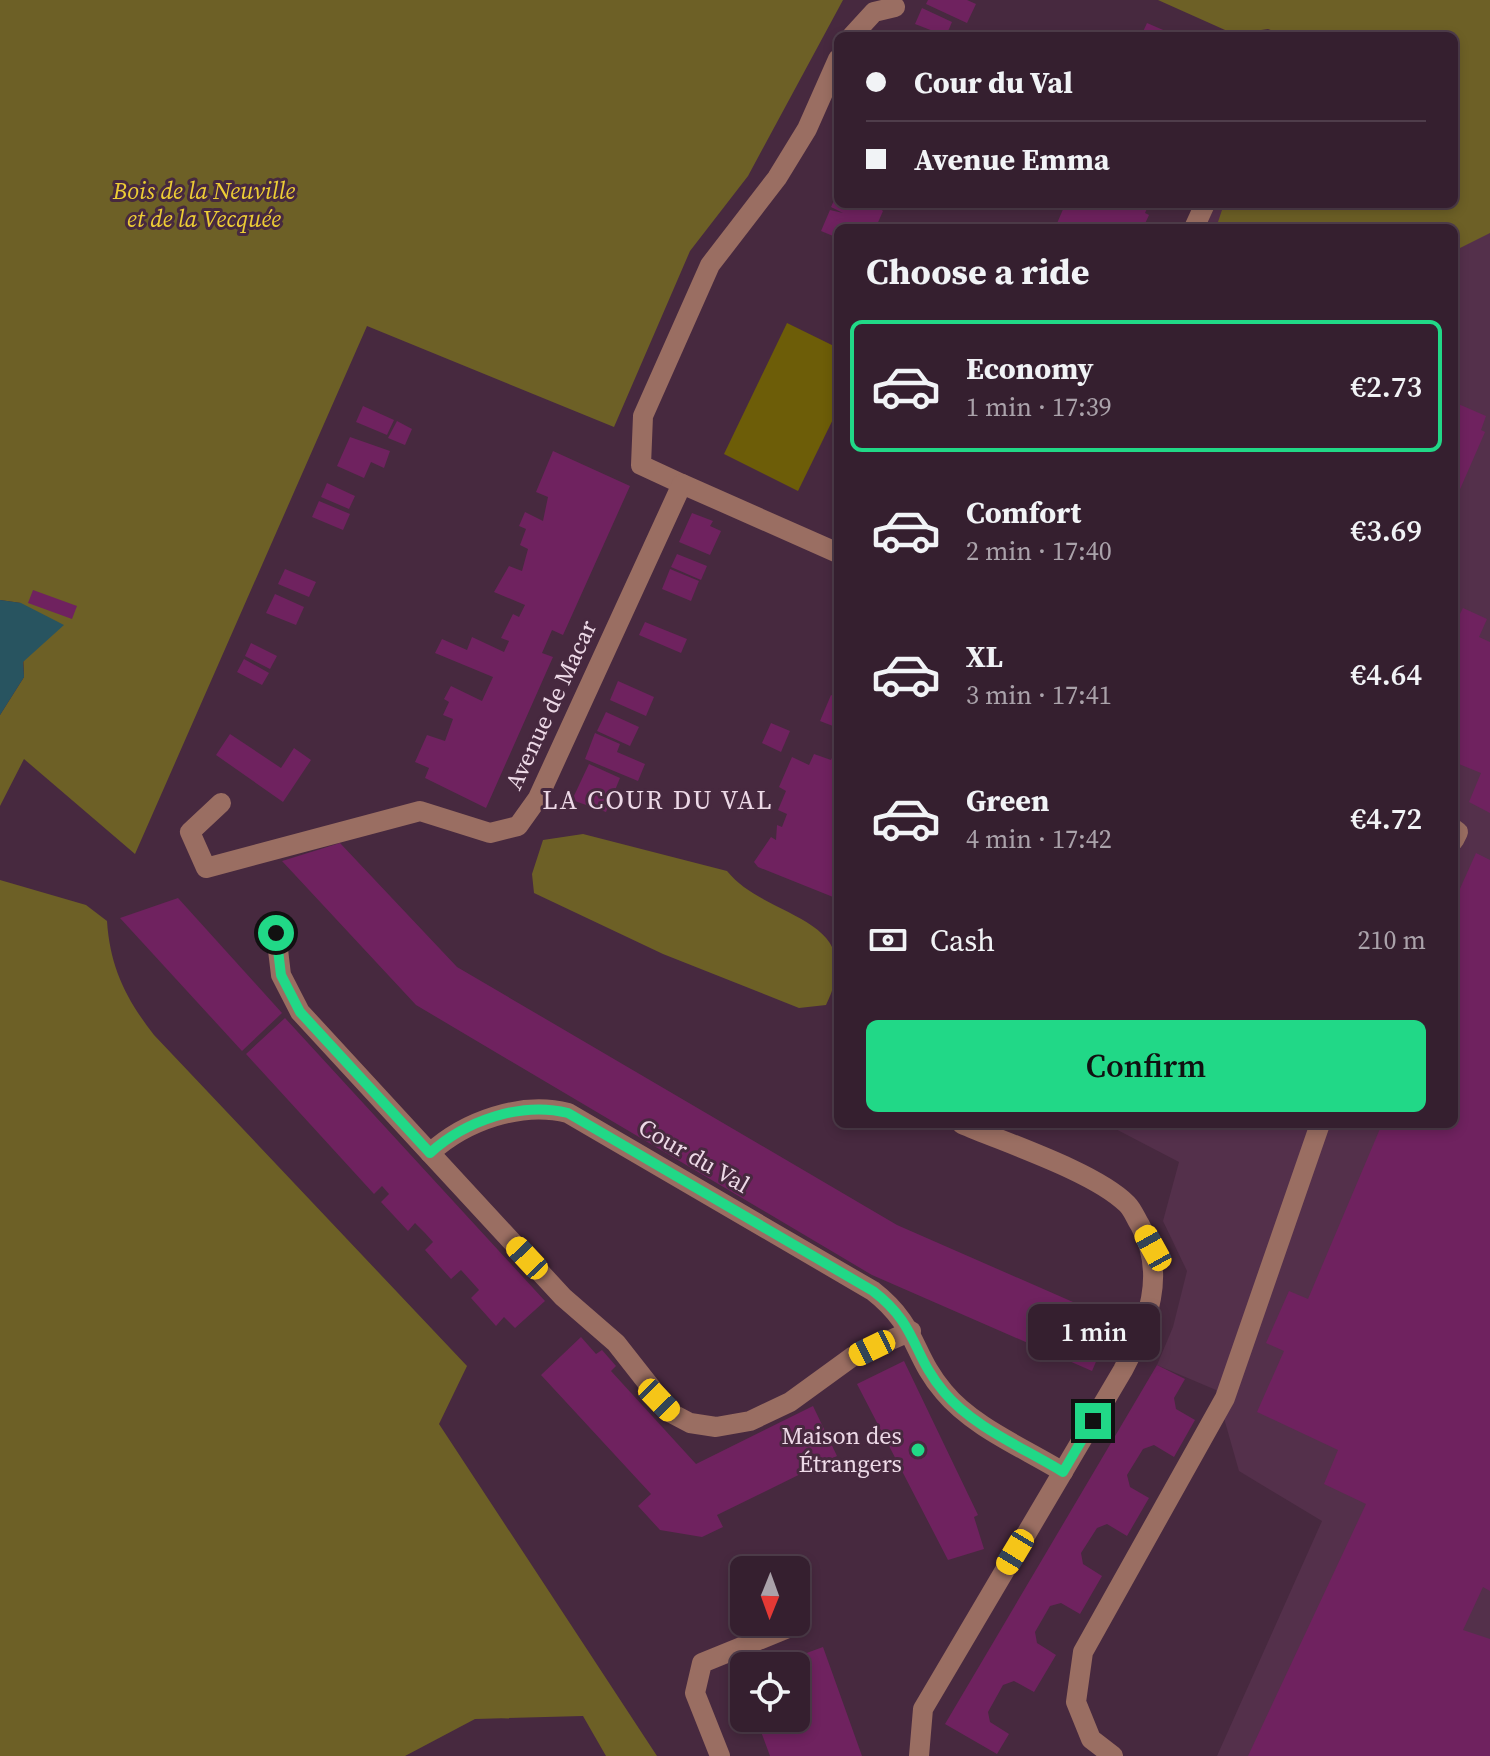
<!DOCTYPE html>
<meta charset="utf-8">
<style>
body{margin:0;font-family:"Source Serif 4",serif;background:#402c3b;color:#f1f3f6;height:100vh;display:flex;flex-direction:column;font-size:30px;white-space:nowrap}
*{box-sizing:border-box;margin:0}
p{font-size:26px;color:#aaa2aa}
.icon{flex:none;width:44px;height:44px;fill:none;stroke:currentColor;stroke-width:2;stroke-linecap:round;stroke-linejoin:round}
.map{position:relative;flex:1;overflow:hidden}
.side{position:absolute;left:834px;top:224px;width:624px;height:904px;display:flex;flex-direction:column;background:#351f2f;border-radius:12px;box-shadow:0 4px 12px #0003,0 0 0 2px #4f3d4b}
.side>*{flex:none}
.banner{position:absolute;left:834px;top:32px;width:624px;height:176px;border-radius:12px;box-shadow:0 4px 12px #0003,0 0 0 2px #4f3d4b;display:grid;align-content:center;height:176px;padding:0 32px;background:#351f2f}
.needle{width:52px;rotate:181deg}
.buttons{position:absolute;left:730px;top:1556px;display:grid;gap:16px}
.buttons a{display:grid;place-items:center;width:80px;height:80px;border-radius:12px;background:#351f2f;box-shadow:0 4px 12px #0003,0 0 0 2px #4f3d4b;font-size:40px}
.end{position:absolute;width:36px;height:36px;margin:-18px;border:10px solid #21d887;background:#111;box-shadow:0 0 0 4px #111}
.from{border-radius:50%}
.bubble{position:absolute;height:56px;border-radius:12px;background:#351f2f;box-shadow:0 4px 12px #0003,0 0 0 2px #4f3d4b;font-size:26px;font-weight:600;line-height:56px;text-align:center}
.car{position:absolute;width:24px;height:48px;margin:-24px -12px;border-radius:10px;box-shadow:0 0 6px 2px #0007;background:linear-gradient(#f5c518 24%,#345 0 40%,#f5c518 0 76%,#345 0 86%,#f5c518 0)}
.banner b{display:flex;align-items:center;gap:28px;height:76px;font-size:30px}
.banner b+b{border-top:2px solid #4f3d4b}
.banner i{width:20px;height:20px;background:#f1f3f6}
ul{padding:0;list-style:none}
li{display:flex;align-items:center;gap:24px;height:132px;margin:0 16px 12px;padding:0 16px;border:4px solid transparent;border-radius:12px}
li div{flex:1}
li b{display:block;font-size:30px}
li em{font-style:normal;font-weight:600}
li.on{border-color:#21d887}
li>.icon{width:72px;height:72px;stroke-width:1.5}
h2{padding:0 32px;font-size:36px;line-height:96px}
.pay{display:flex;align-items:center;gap:20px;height:88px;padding:0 32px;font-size:30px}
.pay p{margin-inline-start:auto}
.button{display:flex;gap:16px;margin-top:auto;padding:16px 32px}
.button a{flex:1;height:92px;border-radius:12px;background:#21d887;color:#111;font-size:32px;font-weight:600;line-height:92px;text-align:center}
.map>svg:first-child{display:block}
.built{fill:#54304b}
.green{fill:#6d5d08}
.forest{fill:#6d6026}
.water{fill:#285460}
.building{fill:#6f225f}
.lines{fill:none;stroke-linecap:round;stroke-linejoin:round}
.minor{stroke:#9a6e62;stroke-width:20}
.route{stroke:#21d887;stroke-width:10}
.poi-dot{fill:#21d887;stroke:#47293f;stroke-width:3}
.labels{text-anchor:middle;stroke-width:6;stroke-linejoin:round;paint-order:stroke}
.park-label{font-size:24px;font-style:italic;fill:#edcd35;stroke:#47293f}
.street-label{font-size:24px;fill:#edd9e7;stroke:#47293f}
.poi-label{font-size:24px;fill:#edd9e7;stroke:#47293f;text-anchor:end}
.neighbourhood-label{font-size:26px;letter-spacing:2px;fill:#edd9e7;stroke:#47293f}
</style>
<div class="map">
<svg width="1490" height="1756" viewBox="0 0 1490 1756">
<rect width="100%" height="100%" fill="#47293f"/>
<polygon class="built" points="1490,152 1490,1756 1217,1756 1322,1521 1239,1471 1216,1390 1157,1365 1173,1327 1187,1271 1163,1221 1179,1162 1106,1124 1454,1124 1454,228 1205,228 1216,204 1454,204"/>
<polygon class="green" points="787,323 838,348 838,409 798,491 724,454"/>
<g class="forest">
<polygon points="0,0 843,0 748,176 690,251 614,427 367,326 135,854 24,759 0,806 0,715 24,677 21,603 0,600"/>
<polygon points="1158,0 1490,0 1490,233 1454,251 1454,228 1216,228 1224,204 1454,204 1454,36 1286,36 1268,29 1234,34"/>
<path d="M583,834L727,871C767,921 870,915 826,1005L799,1008L663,954L534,893L532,874L543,840Z"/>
<path d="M0,880L86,905L107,921C110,967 126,999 154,1035L467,1366L439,1424L657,1756H606L583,1716L475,1719L405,1756H0Z"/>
</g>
<polygon class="water" points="0,600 21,603 64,625 23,662 24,677 0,715"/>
<g class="building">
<polygon points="928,0 967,0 976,4 967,23 926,4"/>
<polygon points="922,8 952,22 946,36 915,24"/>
<polygon points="1147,23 1177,36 1141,36"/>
<polygon points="838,192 838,204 874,204 883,211 876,227 866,223 865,228 838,228 838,238 821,231 830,210 843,213 831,207"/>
<polygon points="1057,204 1149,204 1145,213 1149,215 1143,228 1055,228 1064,207"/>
<polygon points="1456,403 1486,416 1481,430 1485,432 1454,503"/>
<polygon points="363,406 394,420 387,435 356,422"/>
<polygon points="397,421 412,429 405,445 388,438"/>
<polygon points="350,437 390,451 384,468 371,462 364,478 337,466"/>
<polygon points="553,451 630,486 563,635 552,630 542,653 553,657 486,808 425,778 429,768 415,762 427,735 445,741 453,719 443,715 449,702 444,699 451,686 482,701 493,677 435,653 442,639 467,650 472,637 504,652 509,641 501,638 513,614 519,617 525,605 494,592 509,566 522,571 528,549 520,545 526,529 519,526 525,512 543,521 548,497 536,492"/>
<polygon points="327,483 355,496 349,509 321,497"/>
<polygon points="319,501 350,514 343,530 312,517"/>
<polygon points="692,513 713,521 710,526 721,531 710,555 679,542"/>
<polygon points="677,554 707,566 701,580 671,567"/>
<polygon points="285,569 316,582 309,597 278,584"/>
<polygon points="670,569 699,581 691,601 662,589"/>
<polygon points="33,590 77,606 72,619 28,603"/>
<polygon points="275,594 304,607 296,625 266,613"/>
<polygon points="1463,608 1487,619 1479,637 1490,642 1490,813 1469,802 1481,773 1454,762 1454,626"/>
<polygon points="645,622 687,639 681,653 639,635"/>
<polygon points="251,643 277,656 270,669 245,656"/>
<polygon points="244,659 269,673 262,685 237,672"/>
<polygon points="618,681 654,697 646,716 610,700"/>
<polygon points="831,695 838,698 838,728 820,721"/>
<polygon points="606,712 639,727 630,746 597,731"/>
<polygon points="771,723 790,731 781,752 762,743"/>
<polygon points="595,733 620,744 617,752 645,764 638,781 585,759"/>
<polygon points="230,734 281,768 294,748 311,760 283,802 216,755"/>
<polygon points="838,744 838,899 758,867 754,862 771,837 776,840 777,825 782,827 787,814 778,810 786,791 779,787 792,757 809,765 814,754 831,760"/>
<polygon points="589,764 620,778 606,812 572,800"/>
<polygon points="340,843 457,967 897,1225 1114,1320 1092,1371 872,1275 416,1005 282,861"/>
<polygon points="1476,853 1490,860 1490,1591 1483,1587 1463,1630 1490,1639 1490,1756 1248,1756 1366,1504 1324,1484 1338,1450 1257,1412 1284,1351 1266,1343 1289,1291 1308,1299 1382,1124 1454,1124 1454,902"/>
<polygon points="178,898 282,1013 242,1051 120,918"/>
<polygon points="285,1018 545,1301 515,1328 504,1317 496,1326 471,1298 479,1290 471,1281 461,1270 451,1279 425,1250 433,1242 425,1233 415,1223 408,1231 381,1202 389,1194 382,1186 374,1194 246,1054"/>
<polygon points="581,1337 596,1354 602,1350 616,1366 611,1371 696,1464 813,1406 837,1456 717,1515 723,1527 702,1537 660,1530 638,1506 651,1494 541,1375"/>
<polygon points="904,1361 978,1515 974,1517 984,1549 948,1560 857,1384"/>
<polygon points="1157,1365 1185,1379 1174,1398 1176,1409 1195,1420 1174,1457 1154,1445 1143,1449 1127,1475 1130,1487 1149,1498 1127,1536 1107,1524 1097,1528 1081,1553 1083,1564 1102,1576 1080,1614 1061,1603 1050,1606 1035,1632 1037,1643 1056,1655 1034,1692 1014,1681 1003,1685 988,1712 990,1722 1009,1734 997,1754 945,1724"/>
<polygon points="823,1647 862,1756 770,1756 756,1718 796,1718 796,1666 771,1666"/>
</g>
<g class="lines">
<g class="minor">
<polyline points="852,36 874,12 895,7"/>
<polyline points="1194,228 1205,204"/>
<polyline points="682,484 641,465 643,416 710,265 777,178 807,129 838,59"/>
<polyline points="221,803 190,832 206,868 420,811 490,833 518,826 538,798 682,484 838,553"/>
<polyline points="1454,829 1458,832 1454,840"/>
<path d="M276,933L281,975L300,1012L430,1153C465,1121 521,1101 568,1113L873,1291C918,1326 912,1355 944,1392C973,1427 1024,1448 1063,1472"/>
<polyline points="430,1153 563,1297 616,1343 671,1413 690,1423 716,1427 750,1421 790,1402 852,1357 911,1331"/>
<polyline points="720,1756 695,1693 702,1663 793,1626"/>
<path d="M919,1756L923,1709L1123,1370C1148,1323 1167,1274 1140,1225C1136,1219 1133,1210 1127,1204C1095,1172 1006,1143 962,1124"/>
<polyline points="1113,1756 1091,1739 1076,1702 1083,1652 1225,1398 1320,1124"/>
</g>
</g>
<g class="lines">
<path class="route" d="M276,933L281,975L300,1012L430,1153C465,1121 521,1101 568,1113L873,1291C918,1325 912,1355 944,1392C973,1427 1024,1448 1063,1472L1093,1421"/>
</g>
<circle class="poi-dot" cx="918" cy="1450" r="8"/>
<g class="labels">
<g class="park-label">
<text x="204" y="199">Bois de la Neuville<tspan x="204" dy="28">et de la Vecquée</tspan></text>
</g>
<g class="street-label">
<text transform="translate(551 705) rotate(-65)" y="8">Avenue de Macar</text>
<text transform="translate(694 1156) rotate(30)" y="8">Cour du Val</text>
</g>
<g class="poi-label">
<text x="902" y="1444">Maison des<tspan x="902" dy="28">Étrangers</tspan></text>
</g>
<g class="neighbourhood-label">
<text x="658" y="809">LA COUR DU VAL</text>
</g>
</g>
</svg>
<div class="buttons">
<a><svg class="needle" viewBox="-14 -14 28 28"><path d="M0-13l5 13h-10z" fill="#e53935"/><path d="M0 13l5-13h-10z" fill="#aaa2aa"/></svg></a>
<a><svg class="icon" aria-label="locate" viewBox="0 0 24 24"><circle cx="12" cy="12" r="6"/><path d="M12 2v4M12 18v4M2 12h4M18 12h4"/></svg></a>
</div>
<i class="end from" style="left:276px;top:933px"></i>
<i class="end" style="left:1093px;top:1421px"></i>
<div class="bubble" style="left:1028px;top:1304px;width:132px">1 min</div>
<i class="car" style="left:1153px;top:1248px;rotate:331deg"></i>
<i class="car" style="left:527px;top:1258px;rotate:317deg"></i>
<i class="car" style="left:872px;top:1348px;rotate:244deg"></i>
<i class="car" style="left:659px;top:1400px;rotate:136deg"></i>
<i class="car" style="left:1015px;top:1552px;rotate:211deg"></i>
<div class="banner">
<b><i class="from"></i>Cour du Val</b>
<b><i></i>Avenue Emma</b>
</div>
<section class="side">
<h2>Choose a ride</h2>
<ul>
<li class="on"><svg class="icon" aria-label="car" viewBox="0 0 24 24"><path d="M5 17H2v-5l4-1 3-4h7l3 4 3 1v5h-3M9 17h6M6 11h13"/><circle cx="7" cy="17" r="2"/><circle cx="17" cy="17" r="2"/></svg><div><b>Economy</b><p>1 min · 17:39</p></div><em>€2.73</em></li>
<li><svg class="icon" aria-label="car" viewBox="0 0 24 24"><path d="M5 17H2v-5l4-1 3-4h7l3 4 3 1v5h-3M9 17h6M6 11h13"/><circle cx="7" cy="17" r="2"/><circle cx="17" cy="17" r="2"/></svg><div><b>Comfort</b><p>2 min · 17:40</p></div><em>€3.69</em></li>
<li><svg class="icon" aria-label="car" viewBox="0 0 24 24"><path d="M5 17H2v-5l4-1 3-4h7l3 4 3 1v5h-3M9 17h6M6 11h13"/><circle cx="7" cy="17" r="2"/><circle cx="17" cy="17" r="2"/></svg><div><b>XL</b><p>3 min · 17:41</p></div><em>€4.64</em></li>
<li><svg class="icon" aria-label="car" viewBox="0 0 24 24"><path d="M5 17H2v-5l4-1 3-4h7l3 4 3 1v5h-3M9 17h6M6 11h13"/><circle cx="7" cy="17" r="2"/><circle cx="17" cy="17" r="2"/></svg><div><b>Green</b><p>4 min · 17:42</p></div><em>€4.72</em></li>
</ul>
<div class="pay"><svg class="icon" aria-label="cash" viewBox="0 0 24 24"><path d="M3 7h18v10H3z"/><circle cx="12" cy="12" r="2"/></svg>Cash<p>210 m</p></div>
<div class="button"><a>Confirm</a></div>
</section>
</div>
